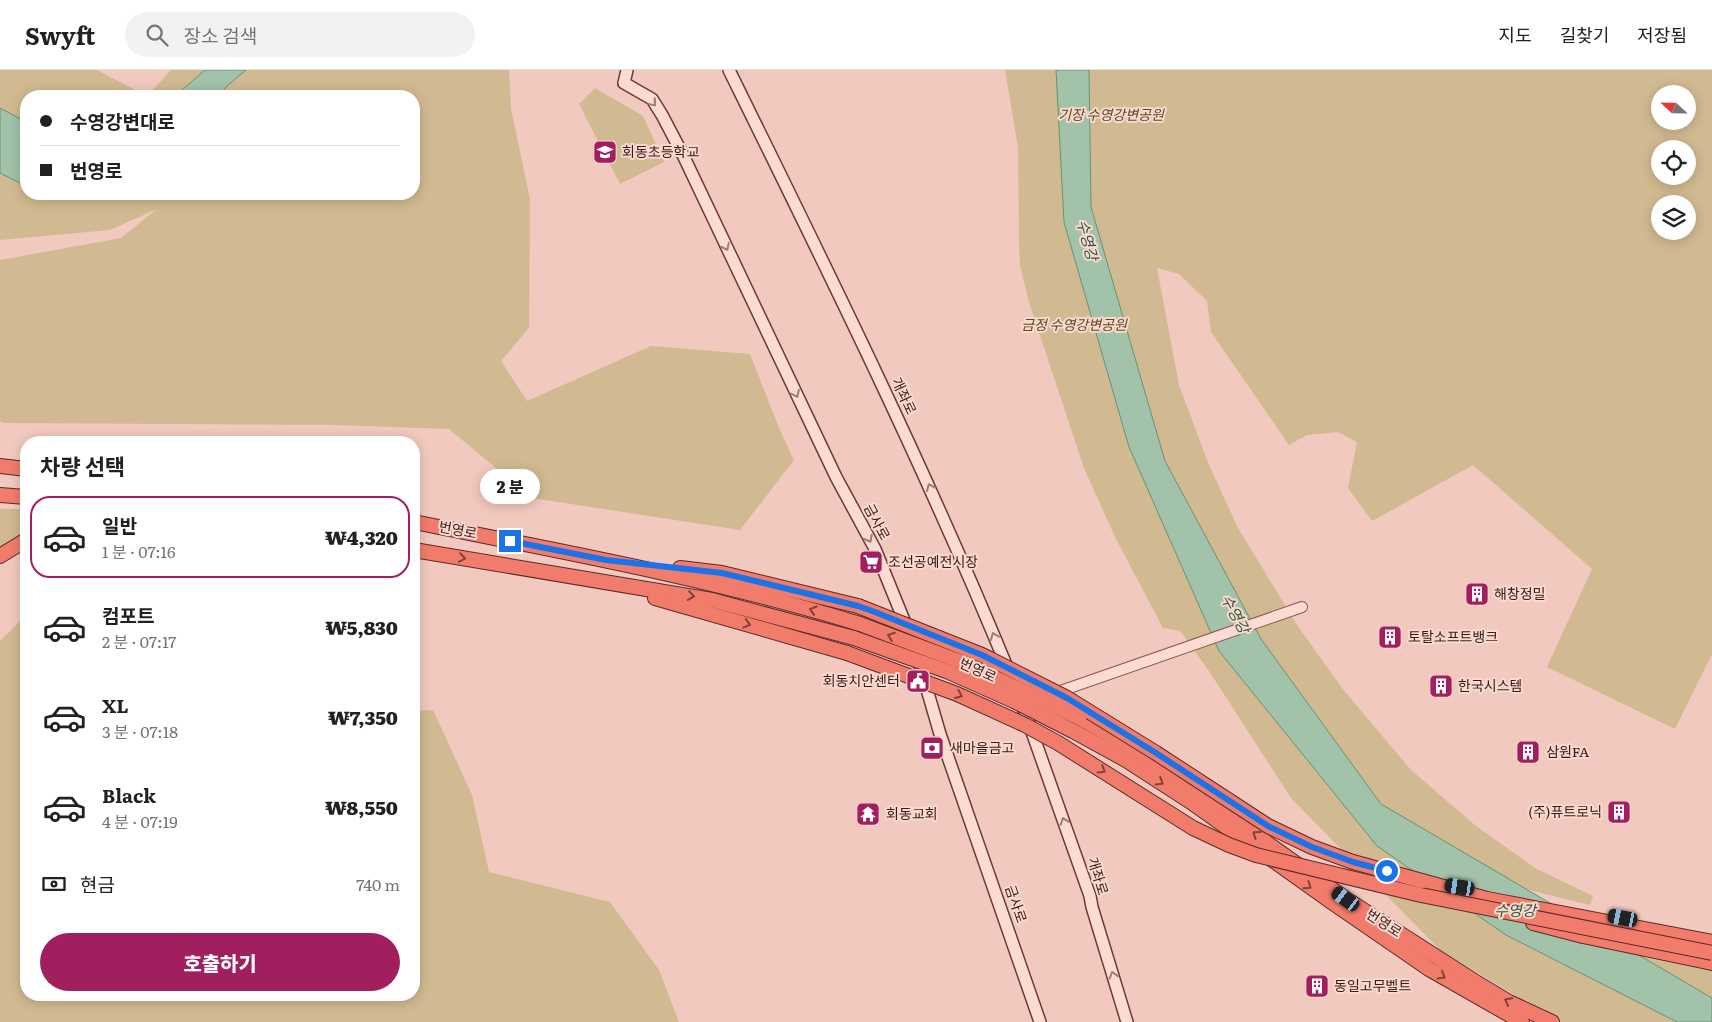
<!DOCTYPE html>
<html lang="ko">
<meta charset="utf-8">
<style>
body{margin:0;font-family:Literata,"Noto Sans KR",serif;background:#f2f2f2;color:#202124;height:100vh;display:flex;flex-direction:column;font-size:19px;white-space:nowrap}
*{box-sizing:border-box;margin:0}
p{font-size:16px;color:#757577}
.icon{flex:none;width:28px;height:28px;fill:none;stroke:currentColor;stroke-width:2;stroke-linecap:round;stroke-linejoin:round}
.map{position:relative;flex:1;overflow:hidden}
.side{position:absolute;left:20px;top:366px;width:400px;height:565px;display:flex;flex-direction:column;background:#fff;border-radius:20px;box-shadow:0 2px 12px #0003}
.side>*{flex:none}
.guide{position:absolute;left:20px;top:20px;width:400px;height:110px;border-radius:20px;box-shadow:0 2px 12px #0003;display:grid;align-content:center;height:110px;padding:0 20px;background:#fff}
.needle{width:32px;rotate:292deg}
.controls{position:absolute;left:1651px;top:15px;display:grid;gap:10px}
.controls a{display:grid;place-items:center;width:45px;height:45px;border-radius:50%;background:#fff;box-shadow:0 2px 12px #0003;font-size:25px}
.end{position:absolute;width:22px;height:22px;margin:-11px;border:6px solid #1a73e8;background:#fff;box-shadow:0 0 0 2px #fff}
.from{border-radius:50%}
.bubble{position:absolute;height:35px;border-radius:18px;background:#fff;box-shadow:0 2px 12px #0003;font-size:16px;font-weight:800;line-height:35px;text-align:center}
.car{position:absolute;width:15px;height:30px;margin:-15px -8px;border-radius:6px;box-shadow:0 0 4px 1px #0007;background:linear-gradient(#222 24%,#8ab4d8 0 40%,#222 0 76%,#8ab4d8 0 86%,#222 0)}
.guide b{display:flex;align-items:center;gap:18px;height:48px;font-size:19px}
.guide b+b{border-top:1px solid #e0e0e0}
.guide i{width:12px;height:12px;background:#202124}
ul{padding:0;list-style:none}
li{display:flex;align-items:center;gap:15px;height:82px;margin:0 10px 8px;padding:0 10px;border:2px solid transparent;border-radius:20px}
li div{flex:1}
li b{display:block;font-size:19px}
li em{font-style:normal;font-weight:800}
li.selected{border-color:#a11f5f}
li>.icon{width:45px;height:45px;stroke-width:1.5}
h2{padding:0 20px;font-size:22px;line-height:60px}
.pay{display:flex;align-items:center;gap:12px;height:55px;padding:0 20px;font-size:19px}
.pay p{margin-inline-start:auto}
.primary-button{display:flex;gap:10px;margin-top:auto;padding:10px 20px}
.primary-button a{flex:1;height:58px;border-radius:30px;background:#a11f5f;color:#fff;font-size:20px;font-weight:800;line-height:58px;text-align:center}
header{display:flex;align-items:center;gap:30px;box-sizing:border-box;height:70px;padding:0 25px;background:#fff;border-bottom:1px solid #e0e0e0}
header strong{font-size:24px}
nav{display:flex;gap:28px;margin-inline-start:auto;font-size:18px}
.search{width:350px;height:45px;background:#f2f2f2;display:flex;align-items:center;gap:12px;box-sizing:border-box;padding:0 18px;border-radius:28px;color:#757577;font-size:19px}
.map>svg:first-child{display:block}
.green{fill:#d1ba91;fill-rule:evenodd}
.water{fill:#a2c3a9;stroke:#689273}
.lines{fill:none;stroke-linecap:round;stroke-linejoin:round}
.tertiary-casing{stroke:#8c5755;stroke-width:12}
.secondary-casing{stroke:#6e3938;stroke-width:14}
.trunk-casing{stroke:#592a2b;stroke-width:16}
.tertiary{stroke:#fcdbd2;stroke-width:10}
.secondary{stroke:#fcdbd2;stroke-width:11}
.trunk{stroke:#f27c6b;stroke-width:14}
.trunk-bridge-casing{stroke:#592a2b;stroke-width:16;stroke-linecap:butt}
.trunk-bridge{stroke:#f27c6b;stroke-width:14}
.oneway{stroke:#9b7b76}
.oneway2{stroke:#84423b}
.route{stroke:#1a73e8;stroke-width:6}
.labels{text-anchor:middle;stroke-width:4;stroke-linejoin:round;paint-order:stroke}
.park-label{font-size:14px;font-style:italic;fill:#594b1f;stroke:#f9d8ce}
.poi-label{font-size:14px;fill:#3a1b1b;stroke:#f9d8ce;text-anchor:start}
.street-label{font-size:14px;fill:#3a1b1b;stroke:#f9d8ce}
.water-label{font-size:15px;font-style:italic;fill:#295c40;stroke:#f9d8ce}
</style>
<header>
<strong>Swyft</strong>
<div class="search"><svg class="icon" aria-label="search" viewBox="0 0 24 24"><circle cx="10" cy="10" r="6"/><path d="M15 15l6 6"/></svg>장소 검색</div>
<nav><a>지도</a><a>길찾기</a><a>저장됨</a></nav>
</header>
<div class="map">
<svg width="1712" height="952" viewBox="0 0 1712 952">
<rect width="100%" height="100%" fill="#f2c9be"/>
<g class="green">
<path d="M0,0H97L147,26L171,0H509L511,39L530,129L529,258L501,291L527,331L651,276L750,284L779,358L794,390L740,460L532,428L449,359L334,355L4,353L0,351V190L121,168L157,139L110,160L0,170ZM26,26H414V124H26Z"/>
<path d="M1005,0H1712V584L1675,659L1547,597L1592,499L1473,395L1372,451L1348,418L1357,372L1338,362L1307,365L1289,375L1211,262L1207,231L1179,204L1157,198L1179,315L1209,395L1238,458L1297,555L1342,618L1411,700L1476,756L1535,798L1593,826L1590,835L1473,806L1606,880L1712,901V952H1559L1440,880L1291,728L1209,601L1180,561L1163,558L1115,467L1084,398L1029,232L1020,196L1019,175L1018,77ZM1660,24H1688V51H1660ZM1660,79H1688V106H1660ZM1660,134H1688V161H1660Z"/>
<polygon points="595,18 643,46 664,92 620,114 579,34"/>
<polygon points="0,439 26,439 26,465 0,478"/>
<polygon points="26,545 26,925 414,925 414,641 433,640 472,725 489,802 610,832 659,900 679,952 0,952 0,571"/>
</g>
<g class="water">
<polygon points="205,0 246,0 228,15 218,26 175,26"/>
<polygon points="1056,0 1089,0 1091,137 1165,391 1261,569 1381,734 1712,928 1712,952 1677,952 1506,865 1377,776 1219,581 1129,377 1064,152"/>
<polygon points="0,38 26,52 26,116 0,103"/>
</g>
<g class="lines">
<g class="tertiary-casing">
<polyline id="tertiary" points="1052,624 1302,537"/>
</g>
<g class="secondary-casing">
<g id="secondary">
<polyline points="627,0 624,13 652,29 662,45 683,85 836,407 875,479 914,575 940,664 1040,952"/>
<path d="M729,0C827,199 925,397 1009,602"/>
<polyline points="1021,631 1090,826 1092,837 1127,952"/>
</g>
</g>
<g class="trunk-casing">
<g id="trunk">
<polyline points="0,396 26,399"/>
<polyline points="0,425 26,427"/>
<path d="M414,452C564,482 713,509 860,554"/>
<polyline points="414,480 712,530 854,568"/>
<polyline points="0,486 26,470"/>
<polyline points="680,498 722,503 858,536"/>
<polyline points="655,528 847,583"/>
<polyline points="1079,648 1139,682 1346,829 1474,911 1509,932 1552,952"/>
<polyline points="1073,661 1126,690 1191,732 1333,833 1429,899 1522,952"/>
<polyline points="1422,811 1487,829 1712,872"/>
<polyline points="1533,853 1583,866 1712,893"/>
</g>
</g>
<use href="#tertiary" class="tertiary"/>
<use href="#secondary" class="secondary"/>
<use href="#trunk" class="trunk"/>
<g class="trunk-bridge-casing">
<g id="trunk-bridge">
<polyline points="858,536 982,585 1067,628 1156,683 1268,756 1312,777 1353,792 1422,811"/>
<polyline points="860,554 964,593 1079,648"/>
<polyline points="854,568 949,602 1014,631 1073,661"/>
<polyline points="847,583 957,624 1025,655 1058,673 1193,758 1229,775 1256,785 1421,825 1712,883"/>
</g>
</g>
<use href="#trunk-bridge" class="trunk-bridge"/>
</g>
<defs><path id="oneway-chevron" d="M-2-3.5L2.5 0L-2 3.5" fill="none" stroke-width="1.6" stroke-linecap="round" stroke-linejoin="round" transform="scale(1.25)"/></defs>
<g class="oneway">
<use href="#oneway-chevron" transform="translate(653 33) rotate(50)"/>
<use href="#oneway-chevron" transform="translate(726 177) rotate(64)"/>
<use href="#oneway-chevron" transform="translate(796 324) rotate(64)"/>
<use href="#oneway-chevron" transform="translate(930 417) rotate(-114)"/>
<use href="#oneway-chevron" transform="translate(869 469) rotate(62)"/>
<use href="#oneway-chevron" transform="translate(994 566) rotate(-112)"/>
<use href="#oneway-chevron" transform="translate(1064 751) rotate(-109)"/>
<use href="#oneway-chevron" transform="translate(1113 905) rotate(-107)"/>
</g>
<g class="oneway2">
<use href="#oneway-chevron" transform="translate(462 488) rotate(10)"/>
<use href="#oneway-chevron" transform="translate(691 526) rotate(9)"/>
<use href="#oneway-chevron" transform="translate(813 540) rotate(-163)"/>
<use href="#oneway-chevron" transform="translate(747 554) rotate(16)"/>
<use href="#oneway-chevron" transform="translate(891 566) rotate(-160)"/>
<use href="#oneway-chevron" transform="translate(959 625) rotate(23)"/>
<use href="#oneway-chevron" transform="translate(1102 700) rotate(32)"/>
<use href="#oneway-chevron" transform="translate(1160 712) rotate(32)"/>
<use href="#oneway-chevron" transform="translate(1256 764) rotate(-144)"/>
<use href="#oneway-chevron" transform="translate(1308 816) rotate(35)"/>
<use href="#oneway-chevron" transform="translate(1442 906) rotate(30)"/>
<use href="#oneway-chevron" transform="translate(1508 931) rotate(-152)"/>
</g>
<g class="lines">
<polyline class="route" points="510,471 606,490 722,503 858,536 875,542 982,585 1067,628 1156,683 1268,756 1312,777 1353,792 1387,801"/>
</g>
<defs>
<g id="school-square" transform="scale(1.25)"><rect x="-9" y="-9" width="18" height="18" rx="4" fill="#a11f5f" stroke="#f9d8ce"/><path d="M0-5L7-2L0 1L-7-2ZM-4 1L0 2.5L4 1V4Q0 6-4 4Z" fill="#fff"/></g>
<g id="supermarket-square" transform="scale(1.25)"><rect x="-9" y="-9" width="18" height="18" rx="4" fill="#a11f5f" stroke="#f9d8ce"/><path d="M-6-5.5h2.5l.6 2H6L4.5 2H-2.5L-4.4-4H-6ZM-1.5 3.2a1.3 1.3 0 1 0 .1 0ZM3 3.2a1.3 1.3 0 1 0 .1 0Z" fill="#fff"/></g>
<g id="building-square" transform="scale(1.25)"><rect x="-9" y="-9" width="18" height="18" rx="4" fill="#a11f5f" stroke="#f9d8ce"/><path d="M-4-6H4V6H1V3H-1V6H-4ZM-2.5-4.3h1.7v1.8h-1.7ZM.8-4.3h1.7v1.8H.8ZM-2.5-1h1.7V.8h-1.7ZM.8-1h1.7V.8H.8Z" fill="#fff"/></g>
<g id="civic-square" transform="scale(1.25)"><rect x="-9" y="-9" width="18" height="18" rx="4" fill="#a11f5f" stroke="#f9d8ce"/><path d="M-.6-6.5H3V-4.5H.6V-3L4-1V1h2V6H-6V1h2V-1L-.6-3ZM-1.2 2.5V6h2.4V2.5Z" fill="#fff"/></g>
<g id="bank-square" transform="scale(1.25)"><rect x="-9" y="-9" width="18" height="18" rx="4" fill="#a11f5f" stroke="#f9d8ce"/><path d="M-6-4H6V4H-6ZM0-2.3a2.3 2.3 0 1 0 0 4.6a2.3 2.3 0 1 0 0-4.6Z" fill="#fff"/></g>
<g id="temple-square" transform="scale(1.25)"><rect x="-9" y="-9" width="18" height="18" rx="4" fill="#a11f5f" stroke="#f9d8ce"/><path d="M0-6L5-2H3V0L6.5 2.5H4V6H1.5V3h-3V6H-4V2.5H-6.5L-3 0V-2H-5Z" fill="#fff"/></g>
</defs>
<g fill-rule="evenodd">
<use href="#school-square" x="605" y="82"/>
<use href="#supermarket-square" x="871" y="492"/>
<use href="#building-square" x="1477" y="524"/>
<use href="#building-square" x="1390" y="567"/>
<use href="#civic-square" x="918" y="611"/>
<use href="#building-square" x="1441" y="616"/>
<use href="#bank-square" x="932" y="678"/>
<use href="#building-square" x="1528" y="682"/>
<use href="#building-square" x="1619" y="742"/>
<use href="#temple-square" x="868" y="744"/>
<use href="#building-square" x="1317" y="916"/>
</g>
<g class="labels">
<g class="park-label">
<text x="1111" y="50">기장 수영강변공원</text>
<text x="1074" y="260">금정 수영강변공원</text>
</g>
<g class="poi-label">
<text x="622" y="87">회동초등학교</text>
<text x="888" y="497">조선공예전시장</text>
<text x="1494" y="529">해창정밀</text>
<text x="1408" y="572">토탈소프트뱅크</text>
<text x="900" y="616" text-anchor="end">회동치안센터</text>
<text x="1458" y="621">한국시스템</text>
<text x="950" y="683">새마을금고</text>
<text x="1546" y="687">삼원FA</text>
<text x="1602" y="747" text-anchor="end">(주)퓨트로닉</text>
<text x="886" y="749">회동교회</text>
<text x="1334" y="921">동일고무벨트</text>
</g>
<g class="street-label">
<text transform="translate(904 326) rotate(65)" y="5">개좌로</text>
<text transform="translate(877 452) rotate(62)" y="5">금사로</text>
<text transform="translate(458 460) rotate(11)" y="5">번영로</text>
<text transform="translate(978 600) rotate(24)" y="5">번영로</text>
<text transform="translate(1098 806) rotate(73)" y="5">개좌로</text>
<text transform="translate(1016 834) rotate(71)" y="5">금사로</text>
<text transform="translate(1384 853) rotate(33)" y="5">번영로</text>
</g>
<g class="water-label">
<text transform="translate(1087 170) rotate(75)" y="5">수영강</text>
<text transform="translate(1235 544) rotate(61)" y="5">수영강</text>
<text x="1515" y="846">수영강</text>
</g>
</g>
</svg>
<div class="controls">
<a><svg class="needle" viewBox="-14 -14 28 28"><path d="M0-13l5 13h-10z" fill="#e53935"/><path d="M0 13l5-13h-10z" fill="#757577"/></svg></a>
<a><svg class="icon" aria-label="locate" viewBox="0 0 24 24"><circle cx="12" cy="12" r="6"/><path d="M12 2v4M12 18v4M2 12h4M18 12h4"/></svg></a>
<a><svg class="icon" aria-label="layers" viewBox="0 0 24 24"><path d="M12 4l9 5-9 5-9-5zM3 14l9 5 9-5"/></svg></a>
</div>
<i class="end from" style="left:1387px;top:801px"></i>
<i class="end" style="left:510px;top:471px"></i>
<div class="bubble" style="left:480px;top:399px;width:60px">2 분</div>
<i class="car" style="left:1460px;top:817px;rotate:279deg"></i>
<i class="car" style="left:1346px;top:829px;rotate:306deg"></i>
<i class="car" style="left:1623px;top:848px;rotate:281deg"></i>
<div class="guide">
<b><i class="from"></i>수영강변대로</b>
<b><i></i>번영로</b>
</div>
<section class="side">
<h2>차량 선택</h2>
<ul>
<li class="selected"><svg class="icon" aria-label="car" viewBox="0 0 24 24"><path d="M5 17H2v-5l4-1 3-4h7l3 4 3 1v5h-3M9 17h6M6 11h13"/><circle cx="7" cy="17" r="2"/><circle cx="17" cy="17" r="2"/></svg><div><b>일반</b><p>1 분 · 07:16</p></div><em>₩4,320</em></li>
<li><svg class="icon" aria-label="car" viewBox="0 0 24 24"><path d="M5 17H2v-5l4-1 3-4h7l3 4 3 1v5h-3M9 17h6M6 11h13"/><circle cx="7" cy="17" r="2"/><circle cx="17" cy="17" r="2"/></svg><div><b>컴포트</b><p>2 분 · 07:17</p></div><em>₩5,830</em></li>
<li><svg class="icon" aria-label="car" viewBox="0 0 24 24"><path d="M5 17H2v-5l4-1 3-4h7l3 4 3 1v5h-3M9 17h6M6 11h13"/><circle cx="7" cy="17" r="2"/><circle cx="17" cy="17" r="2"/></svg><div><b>XL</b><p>3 분 · 07:18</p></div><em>₩7,350</em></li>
<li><svg class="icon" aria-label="car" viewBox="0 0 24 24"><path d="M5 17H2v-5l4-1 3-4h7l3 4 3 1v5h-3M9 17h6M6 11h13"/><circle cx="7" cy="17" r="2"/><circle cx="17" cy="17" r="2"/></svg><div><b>Black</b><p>4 분 · 07:19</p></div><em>₩8,550</em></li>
</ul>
<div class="pay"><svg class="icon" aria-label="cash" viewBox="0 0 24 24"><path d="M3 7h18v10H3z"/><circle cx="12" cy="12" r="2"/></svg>현금<p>740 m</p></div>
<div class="primary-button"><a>호출하기</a></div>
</section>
</div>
